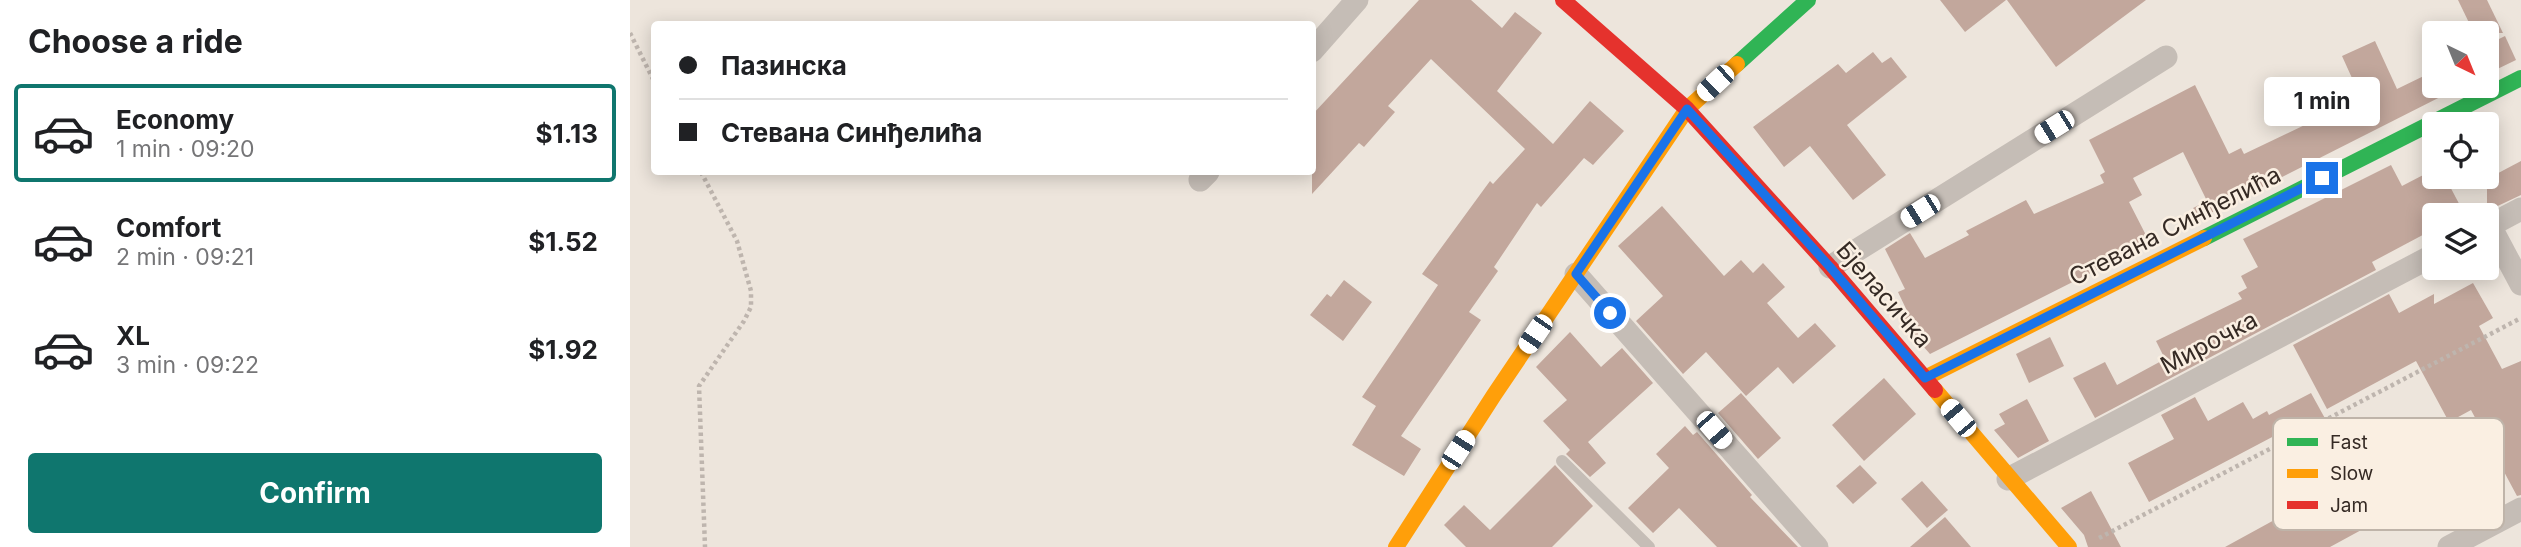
<!DOCTYPE html>
<meta charset="utf-8">
<style>
body{margin:0;font-family:Inter,sans-serif;background:#f6f6f6;color:#202124;height:100vh;display:flex;flex-direction:column;font-size:26px;white-space:nowrap}
*{box-sizing:border-box;margin:0}
p{font-size:23px;color:#757577}
.icon{flex:none;width:38px;height:38px;fill:none;stroke:currentColor;stroke-width:2;stroke-linecap:round;stroke-linejoin:round}
.map{position:relative;flex:1;overflow:hidden}
.details{display:flex;flex-direction:column;background:#fff;width:630px}
.details>*{flex:none}
.guide{position:absolute;left:21px;top:21px;width:665px;height:154px;border-radius:7px;box-shadow:0 4px 18px #0003;display:grid;align-content:center;height:154px;padding:0 28px;background:#fff}
.needle{width:46px;rotate:137deg}
.controls{position:absolute;left:1792px;top:21px;display:grid;gap:14px}
.controls a{display:grid;place-items:center;width:77px;height:77px;border-radius:7px;background:#fff;box-shadow:0 4px 18px #0003;font-size:35px}
.end{position:absolute;width:32px;height:32px;margin:-16px;border:9px solid #1a73e8;background:#fff;box-shadow:0 0 0 4px #fff}
.from{border-radius:50%}
.bubble{position:absolute;height:49px;border-radius:7px;background:#fff;box-shadow:0 4px 18px #0003;font-size:23px;font-weight:700;line-height:49px;text-align:center}
.car{position:absolute;width:21px;height:42px;margin:-21px -10px;border-radius:9px;box-shadow:0 0 5px 2px #0007;background:linear-gradient(#fff 24%,#345 0 40%,#fff 0 76%,#345 0 86%,#fff 0)}
.guide b{display:flex;align-items:center;gap:24px;height:66px;font-size:26px}
.guide b+b{border-top:2px solid #e0e0e0}
.guide i{width:18px;height:18px;background:#202124}
ul{padding:0;list-style:none}
li{display:flex;align-items:center;gap:21px;height:98px;margin:0 14px 10px;padding:0 14px;border:4px solid transparent;border-radius:7px}
li div{flex:1}
li b{display:block;font-size:26px}
li em{font-style:normal;font-weight:700}
li.selected{border-color:#0f766e}
li>.icon{width:63px;height:63px;stroke-width:1.5}
h2{padding:0 28px;font-size:32px;line-height:84px}
.button{display:flex;gap:14px;margin-top:auto;padding:14px 28px}
.button a{flex:1;height:80px;border-radius:7px;background:#0f766e;color:#fff;font-size:28px;font-weight:700;line-height:80px;text-align:center}
main{display:flex;flex:1;min-height:0}
.map>svg:first-child{display:block}
.building{fill:#c2a79c}
.lines{fill:none;stroke-linecap:round;stroke-linejoin:round}
.path{stroke:#beb5ae;stroke-width:4.5;stroke-dasharray:3.5 3.5;stroke-linecap:butt}
.lane{stroke:#c5bdb6;stroke-width:12}
.street{stroke:#c5bdb6;stroke-width:23}
.fast{stroke:#30b455;stroke-width:16}
.slow{stroke:#ff9f0a;stroke-width:16}
.jam{stroke:#e5322d;stroke-width:16}
.route{stroke:#1a73e8;stroke-width:9}
.labels{text-anchor:middle;stroke-width:5;stroke-linejoin:round;paint-order:stroke}
.street-label{font-size:24px;fill:#352a24;stroke:#faefe2}
.key{fill:#faefe2;stroke:#bfb4a9;stroke-width:2}
.key-label{font-size:19px;fill:#352a24}
</style>
<main>
<section class="details">
<h2>Choose a ride</h2>
<ul>
<li class="selected"><svg class="icon" aria-label="car" viewBox="0 0 24 24"><path d="M5 17H2v-5l4-1 3-4h7l3 4 3 1v5h-3M9 17h6M6 11h13"/><circle cx="7" cy="17" r="2"/><circle cx="17" cy="17" r="2"/></svg><div><b>Economy</b><p>1 min · 09:20</p></div><em>$1.13</em></li>
<li><svg class="icon" aria-label="car" viewBox="0 0 24 24"><path d="M5 17H2v-5l4-1 3-4h7l3 4 3 1v5h-3M9 17h6M6 11h13"/><circle cx="7" cy="17" r="2"/><circle cx="17" cy="17" r="2"/></svg><div><b>Comfort</b><p>2 min · 09:21</p></div><em>$1.52</em></li>
<li><svg class="icon" aria-label="car" viewBox="0 0 24 24"><path d="M5 17H2v-5l4-1 3-4h7l3 4 3 1v5h-3M9 17h6M6 11h13"/><circle cx="7" cy="17" r="2"/><circle cx="17" cy="17" r="2"/></svg><div><b>XL</b><p>3 min · 09:22</p></div><em>$1.92</em></li>
</ul>
<div class="button"><a>Confirm</a></div>
</section>
<div class="map">
<svg width="1891" height="547" viewBox="0 0 1891 547">
<rect width="100%" height="100%" fill="#ede5dc"/>
<g class="building">
<polygon points="789,0 841,0 872,28 885,12 912,33 867,91 923,144 960,101 994,131 963,165 954,158 911,207 907,203 864,267 868,271 839,312 851,320 771,436 791,449 774,476 722,445 746,406 732,397 808,285 792,274 860,181 863,184 895,149 801,59 758,106 765,112 734,147 729,143 682,194 682,115"/>
<polygon points="1310,0 1376,0 1335,32"/>
<polygon points="1377,0 1516,0 1426,67"/>
<polygon points="1828,0 1857,0 1873,33 1844,33"/>
<polygon points="1875,36 1886,60 1857,74 1857,45"/>
<polygon points="1745,41 1767,89 1804,71 1804,86 1828,88 1569,219 1563,208 1577,201 1553,152 1503,178 1512,195 1499,202 1520,243 1300,354 1270,320 1279,315 1268,292 1275,289 1255,249 1280,233 1295,258 1339,235 1336,231 1396,200 1404,214 1474,183 1470,175 1475,172 1459,140 1565,85 1599,154 1611,148 1614,154 1731,98 1712,56"/>
<polygon points="1243,52 1252,63 1261,57 1277,77 1217,125 1256,175 1223,200 1180,146 1154,167 1123,127 1208,64 1216,73"/>
<polygon points="1891,161 1891,195 1857,211 1857,179"/>
<polygon points="1761,165 1772,186 1797,173 1800,178 1815,177 1835,215 1804,215 1804,229 1742,262 1746,270 1465,418 1443,378 1475,362 1487,385 1535,359 1526,341 1612,299 1608,293 1617,288 1611,276 1628,267 1613,239"/>
<polygon points="1032,206 1094,276 1111,260 1123,273 1133,263 1155,287 1137,303 1168,338 1185,323 1206,346 1163,384 1148,367 1116,396 1076,352 1053,374 1006,321 1033,296 988,246"/>
<polygon points="714,280 742,302 713,341 680,315 697,294 701,297"/>
<polygon points="1843,283 1863,318 1849,326 1872,369 1891,361 1891,495 1887,496 1841,410 1819,422 1786,361 1697,409 1663,345 1759,294 1769,313 1804,294 1804,304"/>
<polygon points="940,332 971,367 992,348 1023,383 958,442 976,463 960,477 936,454 940,450 913,421 937,400 906,367"/>
<polygon points="1420,337 1434,366 1399,383 1386,354"/>
<polygon points="1254,378 1286,414 1234,461 1202,425"/>
<polygon points="1111,393 1151,438 1128,459 1088,413"/>
<polygon points="1681,393 1730,482 1737,478 1757,516 1700,547 1595,547 1681,500 1646,435 1519,502 1498,463 1544,439 1531,415 1565,397 1578,421 1613,402 1623,419 1637,411 1639,415"/>
<polygon points="1397,399 1419,441 1388,458 1364,430 1375,424 1369,414"/>
<polygon points="1055,426 1063,435 1067,432 1122,495 1120,497 1168,547 1087,547 1049,508 1023,533 998,508 1039,468 1026,454"/>
<polygon points="925,465 963,506 922,547 836,547 814,525 834,505 860,530"/>
<polygon points="1230,465 1247,483 1223,504 1206,486"/>
<polygon points="1292,481 1318,510 1297,528 1271,499"/>
<polygon points="1461,491 1491,547 1458,547 1454,535 1431,508"/>
<polygon points="1315,517 1341,547 1280,547"/>
</g>
<g class="lines">
<g class="path">
<polyline points="0,33 24,81"/>
<polyline points="71,172 107,241 121,291 121,307 114,321 69,386 75,547"/>
<polyline points="1469,538 1891,318"/>
</g>
<polyline class="lane" points="932,461 1019,547"/>
<g class="street">
<polyline points="682,51 727,0"/>
<polyline points="570,180 578,172"/>
<polyline points="1860,226 1891,284"/>
<polyline points="1857,227 1891,209"/>
<polyline points="1200,267 1536,57"/>
<polyline points="946,274 1187,547"/>
<polyline points="1378,479 1804,255"/>
<polyline points="1819,547 1891,509"/>
</g>
<g class="fast">
<polyline points="1107,64 1178,0"/>
<polyline points="1574,238 1891,78"/>
</g>
<g class="slow">
<polyline points="1295,378 1574,238"/>
<polyline points="1305,390 1439,547"/>
<polyline points="766,547 864,395 1057,109 1107,64"/>
</g>
<polyline class="jam" points="933,0 1057,109 1200,267 1305,390"/>
</g>
<g class="lines">
<polyline class="route" points="980,313 946,274 1057,109 1200,267 1295,378 1692,178"/>
</g>
<g class="labels">
<g class="street-label">
<text transform="translate(1545 226) rotate(-27)" y="8">Стевана Синђелића</text>
<text transform="translate(1254 295) rotate(49)" y="8">Бјеласичка</text>
<text transform="translate(1579 343) rotate(-28)" y="8">Мирочка</text>
</g>
</g>
<rect x="1643" y="418" width="231" height="112" rx="10" class="key"/>
<rect x="1657" y="438" width="31" height="8" fill="#30b455"/>
<rect x="1657" y="469" width="31" height="9" fill="#ff9f0a"/>
<rect x="1657" y="501" width="31" height="8" fill="#e5322d"/>
<g class="key-label">
<text x="1700" y="449">Fast</text>
<text x="1700" y="480">Slow</text>
<text x="1700" y="512">Jam</text>
</g>
</svg>
<div class="controls">
<a><svg class="needle" viewBox="-14 -14 28 28"><path d="M0-13l5 13h-10z" fill="#e53935"/><path d="M0 13l5-13h-10z" fill="#757577"/></svg></a>
<a><svg class="icon" aria-label="locate" viewBox="0 0 24 24"><circle cx="12" cy="12" r="6"/><path d="M12 2v4M12 18v4M2 12h4M18 12h4"/></svg></a>
<a><svg class="icon" aria-label="layers" viewBox="0 0 24 24"><path d="M12 4l9 5-9 5-9-5zM3 14l9 5 9-5"/></svg></a>
</div>
<i class="end from" style="left:980px;top:313px"></i>
<i class="end" style="left:1692px;top:178px"></i>
<div class="bubble" style="left:1634px;top:77px;width:116px">1 min</div>
<i class="car" style="left:1085px;top:83px;rotate:227deg"></i>
<i class="car" style="left:1424px;top:127px;rotate:238deg"></i>
<i class="car" style="left:1290px;top:211px;rotate:238deg"></i>
<i class="car" style="left:905px;top:334px;rotate:214deg"></i>
<i class="car" style="left:1328px;top:418px;rotate:320deg"></i>
<i class="car" style="left:1084px;top:430px;rotate:139deg"></i>
<i class="car" style="left:828px;top:450px;rotate:33deg"></i>
<div class="guide">
<b><i class="from"></i>Пазинска</b>
<b><i></i>Стевана Синђелића</b>
</div>
</div>
</main>
